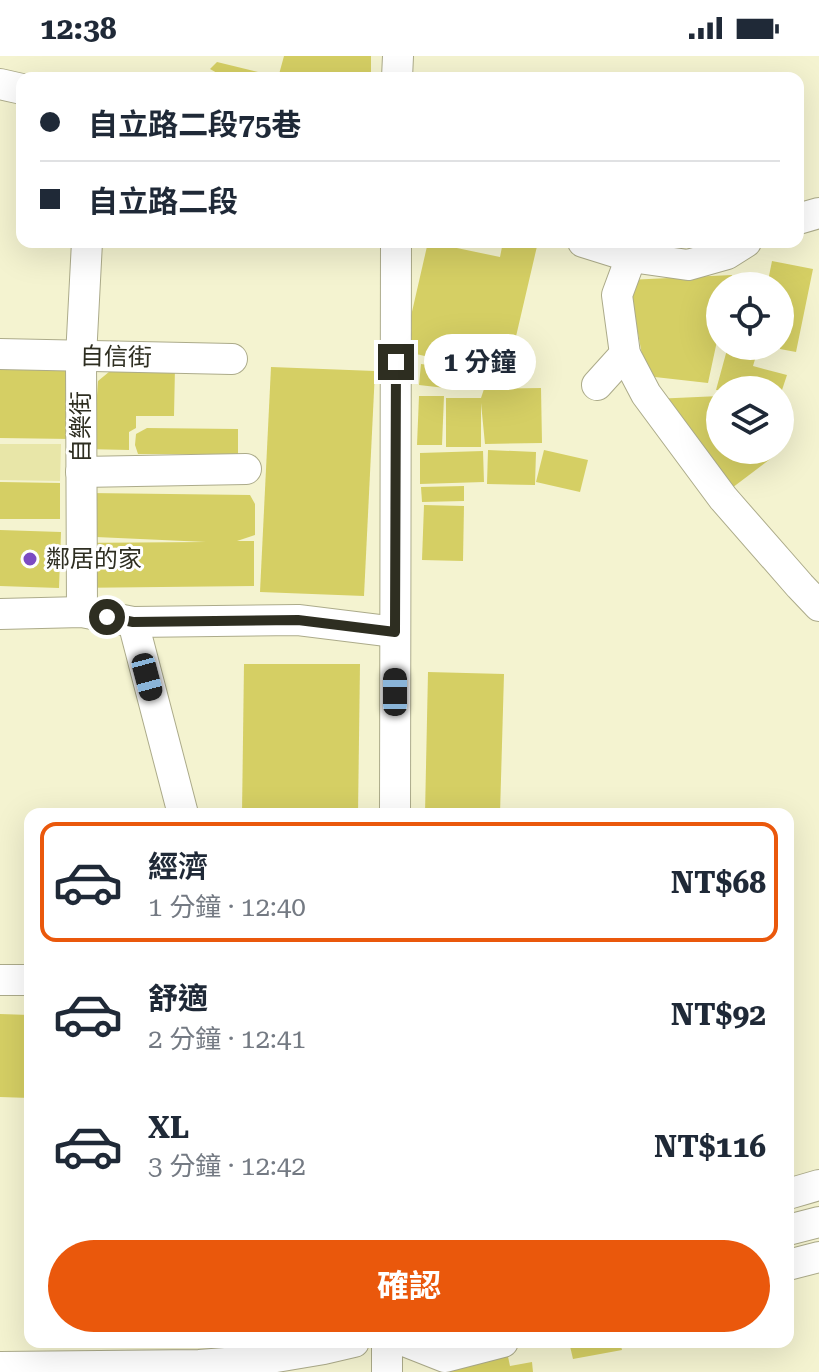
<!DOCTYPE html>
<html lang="zh-TW">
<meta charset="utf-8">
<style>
body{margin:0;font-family:"Roboto Serif","Noto Sans TC",serif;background:#f6f6f7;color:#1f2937;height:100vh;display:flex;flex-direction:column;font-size:30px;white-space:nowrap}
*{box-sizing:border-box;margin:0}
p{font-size:26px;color:#747a83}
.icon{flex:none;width:44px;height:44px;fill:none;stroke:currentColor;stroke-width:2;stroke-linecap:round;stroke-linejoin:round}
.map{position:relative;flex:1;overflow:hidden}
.panel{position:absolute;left:24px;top:752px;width:770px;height:540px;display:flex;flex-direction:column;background:#fff;border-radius:16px;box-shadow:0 8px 32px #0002}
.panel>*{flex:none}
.guide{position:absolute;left:16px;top:16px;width:788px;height:176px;border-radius:16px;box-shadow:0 8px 32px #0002;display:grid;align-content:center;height:176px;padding:0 24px;background:#fff}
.controls{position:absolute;left:706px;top:216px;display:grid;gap:16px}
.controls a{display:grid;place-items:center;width:88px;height:88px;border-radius:50%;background:#fff;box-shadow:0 8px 32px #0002;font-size:40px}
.end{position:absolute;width:36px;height:36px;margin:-18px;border:10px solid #2e2e21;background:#fff;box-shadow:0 0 0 4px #fff}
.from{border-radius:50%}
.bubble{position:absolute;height:56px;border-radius:28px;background:#fff;box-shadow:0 8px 32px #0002;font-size:26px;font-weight:700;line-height:56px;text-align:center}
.car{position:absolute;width:24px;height:48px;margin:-24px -12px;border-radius:10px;box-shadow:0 0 6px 2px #0007;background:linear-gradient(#222 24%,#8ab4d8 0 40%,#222 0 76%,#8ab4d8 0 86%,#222 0)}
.guide b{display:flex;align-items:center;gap:28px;height:76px;font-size:30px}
.guide b+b{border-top:2px solid #e0e1e3}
.guide i{width:20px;height:20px;background:#1f2937}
ul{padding:14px 0 0;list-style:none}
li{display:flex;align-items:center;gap:24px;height:120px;margin:0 16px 12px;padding:0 8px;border:4px solid transparent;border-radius:16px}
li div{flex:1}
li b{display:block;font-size:30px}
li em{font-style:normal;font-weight:700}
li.active{border-color:#ea580c}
li>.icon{width:72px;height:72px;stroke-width:1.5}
.action{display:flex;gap:16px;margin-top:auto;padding:16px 24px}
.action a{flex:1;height:92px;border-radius:48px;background:#ea580c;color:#fff;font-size:32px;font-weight:700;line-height:92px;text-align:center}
.status{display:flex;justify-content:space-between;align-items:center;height:56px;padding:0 40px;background:#fff;direction:ltr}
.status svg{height:22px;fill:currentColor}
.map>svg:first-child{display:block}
.green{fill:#e8e6a8}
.building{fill:#d5cf64}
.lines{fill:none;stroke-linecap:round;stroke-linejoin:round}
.minor-casing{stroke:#acab8a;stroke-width:32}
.minor{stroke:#fff;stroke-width:30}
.route{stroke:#2e2e21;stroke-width:10}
.poi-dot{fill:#7c4bc2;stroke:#fff;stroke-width:3}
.labels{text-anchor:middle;stroke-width:6;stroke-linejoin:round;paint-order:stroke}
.street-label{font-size:24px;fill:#2e2e21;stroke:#fff}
.poi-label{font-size:24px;fill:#2e2e21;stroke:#fff;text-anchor:start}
</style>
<div class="status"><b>12:38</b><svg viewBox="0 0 49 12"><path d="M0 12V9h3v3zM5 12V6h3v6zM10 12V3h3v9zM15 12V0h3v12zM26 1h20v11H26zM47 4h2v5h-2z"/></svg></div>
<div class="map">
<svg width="819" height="1316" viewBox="0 0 819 1316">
<rect width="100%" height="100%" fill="#f4f3d0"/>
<polygon class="green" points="0,388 61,388 60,425 0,424"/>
<g class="building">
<polygon points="284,0 371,0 371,22 278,22"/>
<polygon points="217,6 278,21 278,22 226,22 210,13"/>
<polygon points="428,186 500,201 503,186 538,186 507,319 403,295"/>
<polygon points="772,205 813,213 796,296 780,293 780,230 767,230"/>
<polygon points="732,219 729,230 720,230 720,271 708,327 646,320 628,224"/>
<polygon points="728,290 759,290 753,310 787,319 782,334 716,334"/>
<polygon points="5,308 61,311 72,320 71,383 0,382 0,313"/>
<polygon points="421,308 457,313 454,333 419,329"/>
<polygon points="115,311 175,311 174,360 136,360 136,372 129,376 129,394 84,393 95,369 98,325"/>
<polygon points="271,311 375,315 364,540 260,536"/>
<polygon points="541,332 542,387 485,388 481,347 481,391 446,391 446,342 481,342 484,333"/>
<polygon points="419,340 444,340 442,389 417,389"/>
<polygon points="720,340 720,394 775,394 778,397 724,438 653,343"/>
<polygon points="147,372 238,373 238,398 138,398 135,389 136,378"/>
<polygon points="488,394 536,396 535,429 487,428"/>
<polygon points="544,394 588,404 580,436 536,426"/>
<polygon points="483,395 484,426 420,428 420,397"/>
<polygon points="0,426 60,427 60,463 0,463"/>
<polygon points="464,430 464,445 422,446 421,431"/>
<polygon points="89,437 250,439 255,448 255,479 237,485 254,485 254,530 69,532 69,487 206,486 74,480"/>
<polygon points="424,449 464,450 463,505 422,504"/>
<polygon points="0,474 61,476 59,532 0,530"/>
<polygon points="244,608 360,608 358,758 242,758"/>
<polygon points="428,616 504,618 500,758 425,758"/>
<polygon points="0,958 30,959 30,1042 0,1041"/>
<polygon points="569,1286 620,1286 622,1294 573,1303"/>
<polygon points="507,1296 510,1310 532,1306 533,1316 440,1316 439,1309"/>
</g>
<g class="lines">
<g class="minor-casing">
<g id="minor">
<polyline points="397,22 398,0"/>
<polyline points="0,28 22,33"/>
<polyline points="798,163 819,157"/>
<polyline points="583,186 631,201 688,209 727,198 746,186"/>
<polyline points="631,201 617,239 625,298 646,338 723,442 800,530 819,550"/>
<polyline points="0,298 232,303"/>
<polyline points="597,329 625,298"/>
<polyline points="81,416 246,413"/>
<polyline points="82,556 81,301 87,186"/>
<polyline points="0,558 82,556 133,566 298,564 395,576"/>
<polyline points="133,566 183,758"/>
<polyline points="395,758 396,186"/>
<polyline points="0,924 30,924"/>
<polyline points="788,1138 819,1129"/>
<polyline points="788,1174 819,1166"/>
<polyline points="788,1209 819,1201"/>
<polyline points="387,1286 387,1316"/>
<polyline points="407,1286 445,1301 503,1286"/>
<polyline points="0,1311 199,1309 252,1305 324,1293 354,1286"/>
</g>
</g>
<use href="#minor" class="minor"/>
</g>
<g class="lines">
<polyline class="route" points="107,561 133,566 298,564 395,576 396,306"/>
</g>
<circle class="poi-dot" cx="30" cy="503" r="8"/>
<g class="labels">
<g class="street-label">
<text transform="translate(116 301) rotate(1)" y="8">自信街</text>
<text transform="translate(81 371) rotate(-90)" y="8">自樂街</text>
</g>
<g class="poi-label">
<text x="46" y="511">鄰居的家</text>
</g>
</g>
</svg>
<div class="controls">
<a><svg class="icon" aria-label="locate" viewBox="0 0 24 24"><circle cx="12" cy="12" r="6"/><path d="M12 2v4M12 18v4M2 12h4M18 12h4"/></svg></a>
<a><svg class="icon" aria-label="layers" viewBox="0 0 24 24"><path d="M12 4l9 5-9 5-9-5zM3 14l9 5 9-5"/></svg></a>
</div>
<i class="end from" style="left:107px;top:561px"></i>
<i class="end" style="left:396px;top:306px"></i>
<div class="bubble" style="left:424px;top:278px;width:112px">1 分鐘</div>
<i class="car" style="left:147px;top:621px;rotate:165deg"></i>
<i class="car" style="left:395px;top:636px;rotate:0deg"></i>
<div class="guide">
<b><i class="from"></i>自立路二段75巷</b>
<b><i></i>自立路二段</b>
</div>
<section class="panel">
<ul>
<li class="active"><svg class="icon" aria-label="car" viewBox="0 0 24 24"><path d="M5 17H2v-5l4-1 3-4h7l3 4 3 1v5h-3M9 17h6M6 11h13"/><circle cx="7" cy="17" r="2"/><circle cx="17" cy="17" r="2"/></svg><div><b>經濟</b><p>1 分鐘 · 12:40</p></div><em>NT$68</em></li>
<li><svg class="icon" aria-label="car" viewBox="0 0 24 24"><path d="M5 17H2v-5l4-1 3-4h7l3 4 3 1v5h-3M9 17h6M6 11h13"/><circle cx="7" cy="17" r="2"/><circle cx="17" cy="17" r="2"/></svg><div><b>舒適</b><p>2 分鐘 · 12:41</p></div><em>NT$92</em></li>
<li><svg class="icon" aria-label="car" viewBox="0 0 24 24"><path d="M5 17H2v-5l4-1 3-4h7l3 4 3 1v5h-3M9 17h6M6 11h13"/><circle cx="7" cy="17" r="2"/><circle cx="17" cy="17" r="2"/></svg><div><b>XL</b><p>3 分鐘 · 12:42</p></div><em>NT$116</em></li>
</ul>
<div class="action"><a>確認</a></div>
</section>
</div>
